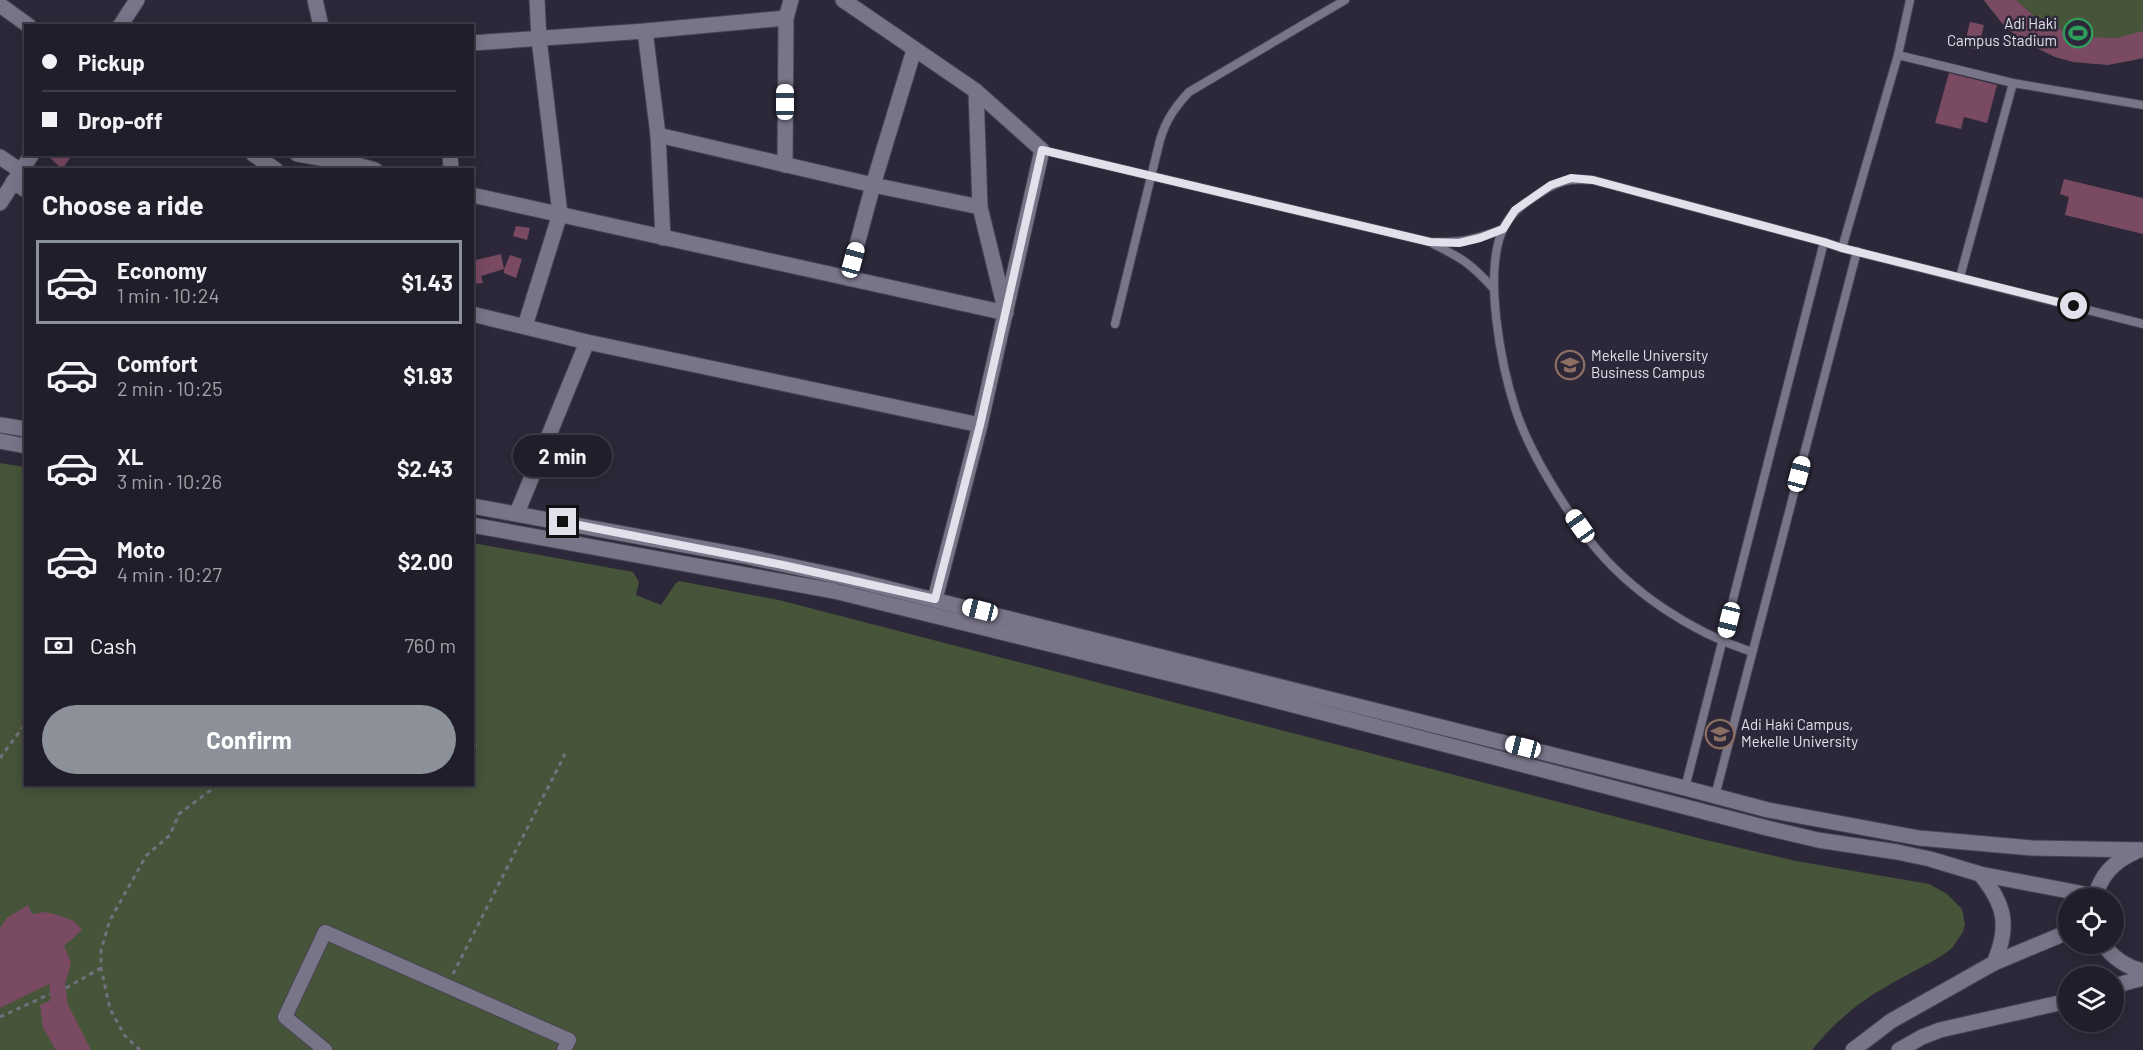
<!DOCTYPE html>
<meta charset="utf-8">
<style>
body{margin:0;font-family:Barlow,sans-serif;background:#292733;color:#f1f3f6;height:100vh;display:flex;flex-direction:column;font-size:22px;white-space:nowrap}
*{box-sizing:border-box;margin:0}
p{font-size:20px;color:#a2a2a9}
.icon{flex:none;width:33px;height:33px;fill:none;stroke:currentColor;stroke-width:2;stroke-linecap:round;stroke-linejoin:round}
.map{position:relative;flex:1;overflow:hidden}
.details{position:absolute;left:24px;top:168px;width:450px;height:618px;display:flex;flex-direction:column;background:#211e2b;border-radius:0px;box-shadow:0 3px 15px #0003,0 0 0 2px #3e3c47}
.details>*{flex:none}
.banner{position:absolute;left:24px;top:24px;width:450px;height:132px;border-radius:0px;box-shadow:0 3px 15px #0003,0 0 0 2px #3e3c47;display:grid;align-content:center;height:132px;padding:0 18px;background:#211e2b}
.fabs{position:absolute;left:2058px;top:888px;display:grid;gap:12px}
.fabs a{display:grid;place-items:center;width:66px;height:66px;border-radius:50%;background:#211e2b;box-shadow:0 3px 15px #0003,0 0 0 2px #3e3c47;font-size:30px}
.end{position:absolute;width:27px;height:27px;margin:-14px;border:8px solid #e2e0eb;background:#111;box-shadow:0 0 0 3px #111}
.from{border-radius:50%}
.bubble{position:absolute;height:42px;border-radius:21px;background:#211e2b;box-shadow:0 3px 15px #0003,0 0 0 2px #3e3c47;font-size:20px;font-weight:700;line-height:42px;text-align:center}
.car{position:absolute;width:18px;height:36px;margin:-18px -9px;border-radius:8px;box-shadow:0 0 4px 2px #0007;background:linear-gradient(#fff 24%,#345 0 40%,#fff 0 76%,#345 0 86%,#fff 0)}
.banner b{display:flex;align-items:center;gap:21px;height:57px;font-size:22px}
.banner b+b{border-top:2px solid #3e3c47}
.banner i{width:15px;height:15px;background:#f1f3f6}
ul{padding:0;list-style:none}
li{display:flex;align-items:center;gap:18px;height:84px;margin:0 12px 9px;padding:0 6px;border:3px solid transparent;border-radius:0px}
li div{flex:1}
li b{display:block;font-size:22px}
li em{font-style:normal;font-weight:700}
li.current{border-color:#8c9099}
li>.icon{width:54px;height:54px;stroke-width:1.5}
h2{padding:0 18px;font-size:27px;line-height:72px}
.pay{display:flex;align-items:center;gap:15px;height:66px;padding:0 18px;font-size:22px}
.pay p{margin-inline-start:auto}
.cta{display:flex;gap:12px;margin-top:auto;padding:12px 18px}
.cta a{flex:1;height:69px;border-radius:36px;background:#8c9099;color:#fff;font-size:24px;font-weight:700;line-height:69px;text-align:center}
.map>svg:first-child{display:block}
.green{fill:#465439}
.building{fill:#7a4a63}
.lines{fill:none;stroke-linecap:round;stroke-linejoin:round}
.service-casing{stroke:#464351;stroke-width:10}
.pedestrian-casing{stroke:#464351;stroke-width:16}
.minor-casing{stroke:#464351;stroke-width:17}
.tertiary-casing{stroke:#464351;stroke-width:17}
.secondary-casing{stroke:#464351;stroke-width:17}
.path{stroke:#74717f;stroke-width:3;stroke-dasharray:4.5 4.5;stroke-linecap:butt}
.service{stroke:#797589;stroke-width:8}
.pedestrian{stroke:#797589;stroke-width:14}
.minor{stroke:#797589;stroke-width:15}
.tertiary{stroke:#797589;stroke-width:15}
.secondary{stroke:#797589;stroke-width:15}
.route{stroke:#e2e0eb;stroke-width:8}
.labels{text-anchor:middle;stroke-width:5;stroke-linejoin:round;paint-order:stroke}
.poi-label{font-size:15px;fill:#e2e0eb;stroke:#2c2839;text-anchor:start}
</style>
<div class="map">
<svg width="2143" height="1050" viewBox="0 0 2143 1050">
<rect width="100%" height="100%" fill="#2c2839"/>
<g class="green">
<path d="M1984,0H2143V58C2080,75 2021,54 1984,0Z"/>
<path d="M0,463L25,467L26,784H472L473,543L633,572L639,582L636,595L661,605L676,583L679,581L779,600L1702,839L1796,861L1929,884L1947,894L1962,909L1965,924L1963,932L1952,948L1943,955C1923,967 1902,977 1882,989C1855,1005 1832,1025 1812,1050H0Z"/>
</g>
<g class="building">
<polygon points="1984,0 2016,0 2034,16 2049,25 2082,37 2117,38 2143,31 2143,58 2108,65 2073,62 2055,57 2022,40 2005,27"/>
<polygon points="1970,22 1984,25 1978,50 1964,46"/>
<polygon points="1949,73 1997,85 1987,123 1964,117 1961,129 1935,123"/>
<polygon points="51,154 73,154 62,169 49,157"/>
<polygon points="2064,179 2143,198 2143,234 2065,215 2069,197 2060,194"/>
<polygon points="516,226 530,228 527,240 513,236"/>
<polygon points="501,254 504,269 510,255 522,259 516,278 504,273 504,269 481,276 483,283 472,284 472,261"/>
<polygon points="28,905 32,914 45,912 58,915 74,921 82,930 64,946 71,962 65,985 68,1005 91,1050 56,1050 43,1028 40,1005 51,1000 49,984 0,1008 0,928 7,918"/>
</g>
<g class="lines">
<g class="service-casing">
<g id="service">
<polyline points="1898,55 2013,83 2143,105"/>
<path d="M1042,150L1430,242C1460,243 1474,240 1503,229"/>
<path d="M1433,244C1462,258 1471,264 1493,288"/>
<polyline points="1842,248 1898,55 1910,0"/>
<polyline points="1960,277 2013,83"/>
<path d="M1115,324L1160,140C1166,120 1175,107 1189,92L1345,0"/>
<path d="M1752,652C1691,632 1630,592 1590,541C1563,506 1530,453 1516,411C1501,366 1483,273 1503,229C1510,214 1521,206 1534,197C1555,182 1567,178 1593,180L1824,242L1842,248L2143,324"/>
<polyline points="1685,788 1824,242"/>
<polyline points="1715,796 1857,251"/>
</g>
</g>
<g class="pedestrian-casing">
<polyline id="pedestrian" points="325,1050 285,1017 325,932 569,1040 564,1050"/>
</g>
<g class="minor-casing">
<g id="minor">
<polyline points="315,0 321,26"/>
<polyline points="843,0 976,91 1042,150 980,425 935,599"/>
<polyline points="0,5 29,26"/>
<polyline points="645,31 658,135 663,238"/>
<polyline points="472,43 645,31 786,18"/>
<polyline points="658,135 873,185 980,207"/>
<polyline points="253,154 276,170"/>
<polyline points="297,154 354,164 375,170"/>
<polyline points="450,154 451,170"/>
<polyline points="0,157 21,171"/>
<polyline points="785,165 786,18 791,0"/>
<polyline points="13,182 26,190"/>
<polyline points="472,195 1006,313 980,207 976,91"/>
<polyline points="848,278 873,185 914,50"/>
<polyline points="472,314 587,342 980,425"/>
<polyline points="525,326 560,214 539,39 537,0"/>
<polyline points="517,513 587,342"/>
</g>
</g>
<g class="tertiary-casing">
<g id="tertiary">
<polyline points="120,26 137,0"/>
<polyline points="0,203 32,154"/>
<path d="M1980,874C2005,904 2010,926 1994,963"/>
<polyline points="2114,986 2143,978"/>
<polyline points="1853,1050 1891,1021 1994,963 2068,932"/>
<polyline points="1899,1050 1922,1037 1940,1030 2068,1001"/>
</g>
</g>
<g class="secondary-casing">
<g id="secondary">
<polyline points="0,425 26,429"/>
<polyline points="0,441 26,446"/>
<polyline points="472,506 744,556 842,577 1685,788 1768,810 1919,838 2032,848 2143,850"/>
<polyline points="472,525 834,591 1220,686 1767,828 1818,840 1897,852 1930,859 1980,874 2095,896"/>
<path d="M2095,898C2100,876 2114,861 2135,852"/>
<path d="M2103,944C2113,958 2126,967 2143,971"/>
</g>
</g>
<g class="path">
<polyline points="472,746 477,746"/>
<polyline points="0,758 26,723"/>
<polyline points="453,974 565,754"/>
<polyline points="66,988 101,968"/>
<polyline points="0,1017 50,994"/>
<polyline points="140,1050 125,1036 110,1009 101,968 101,950 110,920 146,856 170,835 179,814 219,784"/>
</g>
<use href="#service" class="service"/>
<use href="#pedestrian" class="pedestrian"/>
<use href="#minor" class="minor"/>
<use href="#tertiary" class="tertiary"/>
<use href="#secondary" class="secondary"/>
</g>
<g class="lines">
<polyline class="route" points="563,522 783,565 935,599 980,425 1042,150 1430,242 1459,243 1480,238 1503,229 1515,210 1551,185 1571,178 1593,180 1824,242 1842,248 2074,306"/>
</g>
<defs>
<g id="stadium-ring" transform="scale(1.5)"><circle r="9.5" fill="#2c2839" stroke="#2e9e5b" stroke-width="1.5"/><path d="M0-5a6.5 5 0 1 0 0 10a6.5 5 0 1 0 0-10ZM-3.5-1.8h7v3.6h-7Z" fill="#2e9e5b"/></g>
<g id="university-ring" transform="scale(1.5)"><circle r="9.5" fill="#2c2839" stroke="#8d6e63" stroke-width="1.5"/><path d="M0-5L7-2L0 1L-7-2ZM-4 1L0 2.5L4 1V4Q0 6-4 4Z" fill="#8d6e63"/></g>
</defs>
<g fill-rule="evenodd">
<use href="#stadium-ring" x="2078" y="33"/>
<use href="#university-ring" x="1570" y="365"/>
<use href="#university-ring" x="1720" y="734"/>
</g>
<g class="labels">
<g class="poi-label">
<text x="2057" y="29" text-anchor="end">Adi Haki<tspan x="2057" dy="17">Campus Stadium</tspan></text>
<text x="1591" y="361">Mekelle University<tspan x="1591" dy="17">Business Campus</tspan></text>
<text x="1741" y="730">Adi Haki Campus,<tspan x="1741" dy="17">Mekelle University</tspan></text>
</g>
</g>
</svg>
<div class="fabs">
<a><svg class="icon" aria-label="locate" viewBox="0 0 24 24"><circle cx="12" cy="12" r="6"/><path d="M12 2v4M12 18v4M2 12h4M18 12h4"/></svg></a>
<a><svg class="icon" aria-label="layers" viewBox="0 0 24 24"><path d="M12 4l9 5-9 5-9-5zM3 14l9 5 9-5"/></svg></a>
</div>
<i class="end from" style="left:2074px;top:306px"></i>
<i class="end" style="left:563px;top:522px"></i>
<div class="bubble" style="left:513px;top:435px;width:99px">2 min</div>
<i class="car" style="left:785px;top:102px;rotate:0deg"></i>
<i class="car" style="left:853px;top:260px;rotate:15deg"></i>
<i class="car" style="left:1799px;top:474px;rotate:15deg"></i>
<i class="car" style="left:1580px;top:526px;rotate:325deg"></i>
<i class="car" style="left:980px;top:610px;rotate:284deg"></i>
<i class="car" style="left:1729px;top:620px;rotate:194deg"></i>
<i class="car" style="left:1523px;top:747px;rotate:284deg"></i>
<div class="banner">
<b><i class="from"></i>Pickup</b>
<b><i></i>Drop-off</b>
</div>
<section class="details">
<h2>Choose a ride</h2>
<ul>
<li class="current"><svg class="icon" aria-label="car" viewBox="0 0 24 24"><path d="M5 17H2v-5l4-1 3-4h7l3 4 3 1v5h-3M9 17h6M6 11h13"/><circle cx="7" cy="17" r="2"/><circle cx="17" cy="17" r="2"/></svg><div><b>Economy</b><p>1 min · 10:24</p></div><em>$1.43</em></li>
<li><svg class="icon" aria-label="car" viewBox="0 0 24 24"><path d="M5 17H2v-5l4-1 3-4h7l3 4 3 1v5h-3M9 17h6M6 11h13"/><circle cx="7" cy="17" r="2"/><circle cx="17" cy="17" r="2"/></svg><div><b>Comfort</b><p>2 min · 10:25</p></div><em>$1.93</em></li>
<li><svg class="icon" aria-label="car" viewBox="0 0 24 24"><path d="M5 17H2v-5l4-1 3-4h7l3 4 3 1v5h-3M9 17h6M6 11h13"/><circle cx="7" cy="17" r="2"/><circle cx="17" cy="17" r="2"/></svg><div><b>XL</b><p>3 min · 10:26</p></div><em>$2.43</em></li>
<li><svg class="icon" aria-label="car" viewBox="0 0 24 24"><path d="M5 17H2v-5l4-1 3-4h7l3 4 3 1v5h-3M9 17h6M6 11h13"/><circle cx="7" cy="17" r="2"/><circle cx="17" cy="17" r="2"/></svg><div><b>Moto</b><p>4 min · 10:27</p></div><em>$2.00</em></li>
</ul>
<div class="pay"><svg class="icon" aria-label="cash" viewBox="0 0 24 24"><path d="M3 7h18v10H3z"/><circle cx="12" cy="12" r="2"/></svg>Cash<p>760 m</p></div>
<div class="cta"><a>Confirm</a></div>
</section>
</div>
